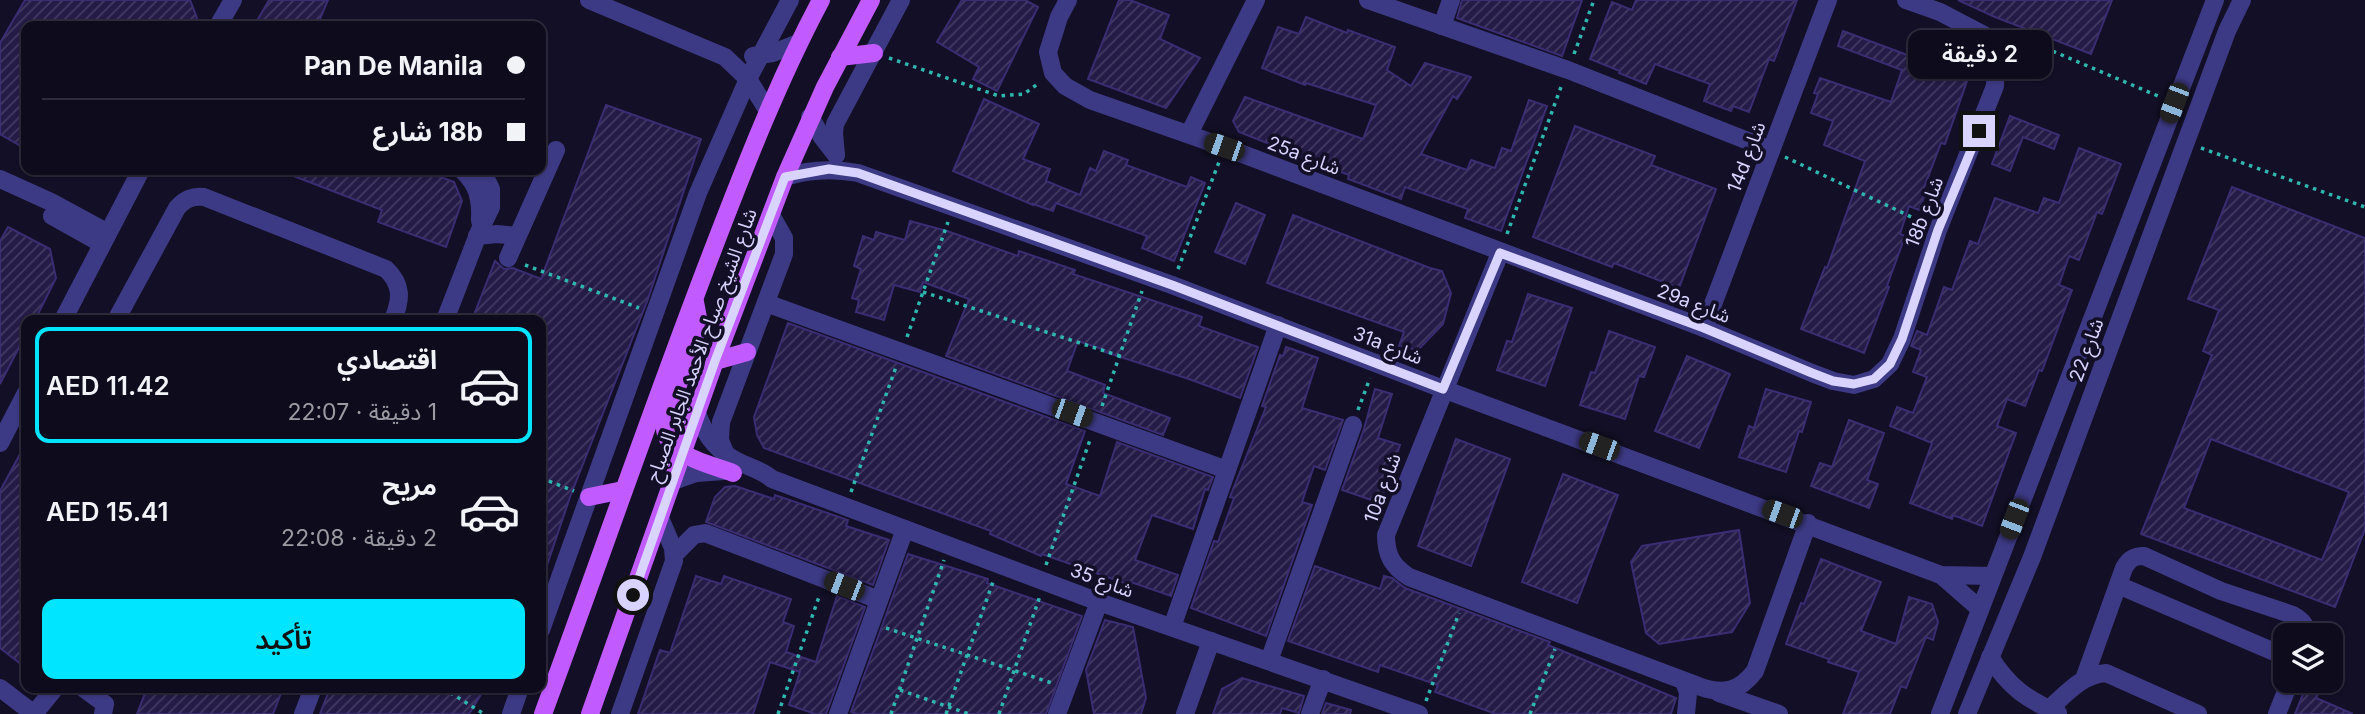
<!DOCTYPE html>
<html lang="ar">
<meta charset="utf-8">
<style>
body{margin:0;font-family:Inter,"Noto Sans Arabic",sans-serif;background:#171425;color:#f1f3f6;direction:rtl;height:100vh;display:flex;flex-direction:column;font-size:26px;white-space:nowrap}
*{box-sizing:border-box;margin:0}
p{font-size:23px;color:#9b9ba3}
.icon{flex:none;width:38px;height:38px;fill:none;stroke:currentColor;stroke-width:2;stroke-linecap:round;stroke-linejoin:round}
.map{position:relative;flex:1;overflow:hidden;direction:ltr}
.sheet{position:absolute;left:21px;top:315px;width:525px;height:378px;display:flex;flex-direction:column;background:#0e0b1c;border-radius:14px;box-shadow:0 2px 5px #0004,0 0 0 2px #2e2b3b;direction:rtl}
.sheet>*{flex:none}
.hud{position:absolute;left:21px;top:21px;width:525px;height:154px;border-radius:14px;box-shadow:0 2px 5px #0004,0 0 0 2px #2e2b3b;direction:rtl;display:grid;align-content:center;height:154px;padding:0 21px;background:#0e0b1c}
.buttons{position:absolute;left:2273px;top:623px;display:grid;gap:14px}
.buttons a{display:grid;place-items:center;width:70px;height:70px;border-radius:14px;background:#0e0b1c;box-shadow:0 2px 5px #0004,0 0 0 2px #2e2b3b;font-size:35px}
.end{position:absolute;width:32px;height:32px;margin:-16px;border:9px solid #d9d4ff;background:#111;box-shadow:0 0 0 4px #111}
.from{border-radius:50%}
.bubble{position:absolute;height:49px;border-radius:14px;background:#0e0b1c;box-shadow:0 2px 5px #0004,0 0 0 2px #2e2b3b;font-size:23px;font-weight:600;line-height:49px;text-align:center;direction:rtl}
.car{position:absolute;width:21px;height:42px;margin:-21px -10px;border-radius:9px;box-shadow:0 0 5px 2px #0007;background:linear-gradient(#222 24%,#8ab4d8 0 40%,#222 0 76%,#8ab4d8 0 86%,#222 0)}
.hud b{display:flex;align-items:center;gap:24px;height:66px;font-size:26px}
.hud b+b{border-top:2px solid #2e2b3b}
.hud i{width:18px;height:18px;background:#f1f3f6}
ul{padding:12px 0 0;list-style:none}
li{display:flex;align-items:center;gap:21px;height:116px;margin:0 14px 10px;padding:0 7px;border:4px solid transparent;border-radius:14px}
li div{flex:1}
li b{display:block;font-size:26px}
li em{font-style:normal;font-weight:600}
li.on{border-color:#00e5ff}
li>.icon{width:63px;height:63px;stroke-width:1.5}
.primary-button{display:flex;gap:14px;margin-top:auto;padding:14px 21px}
.primary-button a{flex:1;height:80px;border-radius:14px;background:#00e5ff;color:#111;font-size:28px;font-weight:600;line-height:80px;text-align:center}
.map>svg:first-child{display:block}
.building{fill:url(#building-hatch);stroke:#3b2d73;stroke-width:2;fill-rule:evenodd}
.lines{fill:none;stroke-linecap:round;stroke-linejoin:round}
.path{stroke:#2fb8b0;stroke-width:3.5;stroke-dasharray:3.5 5;stroke-linecap:butt}
.minor{stroke:#3d3a85;stroke-width:18}
.major{stroke:#c25bff;stroke-width:18}
.route{stroke:#d9d4ff;stroke-width:9}
.labels{text-anchor:middle;stroke-width:7;stroke-linejoin:round;paint-order:stroke}
.street-label{font-size:19px;fill:#d9d4ff;stroke:#130f26}
</style>
<div class="map">
<svg width="2365" height="714" viewBox="0 0 2365 714">
<defs>
<pattern id="building-hatch" width="6" height="6" patternUnits="userSpaceOnUse" patternTransform="scale(1.75)"><rect width="6" height="6" fill="#241b47"/><path d="M-1 1l2-2M0 6l6-6M5 7l2-2" fill="none" stroke="#433b63"/></pattern>
</defs>
<rect width="100%" height="100%" fill="#130f26"/>
<g class="building">
<polygon points="25,0 190,0 197,18 193,26 26,26 26,149 0,134 0,43"/>
<polygon points="269,0 328,0 317,26 254,26"/>
<polygon points="962,0 1025,0 1038,7 997,91 973,79 979,67 937,42"/>
<polygon points="1119,0 1130,0 1169,15 1160,39 1200,58 1166,108 1088,79"/>
<polygon points="1462,0 1582,0 1562,56 1457,18"/>
<polygon points="1636,0 1797,0 1774,61 1769,59 1749,112 1733,106 1731,111 1704,101 1710,84 1655,64 1646,84 1619,73 1620,71 1590,59 1612,2 1632,10"/>
<polygon points="1958,0 2112,0 2091,54 1995,17"/>
<polygon points="1306,17 1347,33 1348,30 1395,47 1387,70 1411,86 1425,63 1471,77 1457,99 1453,96 1421,154 1467,170 1471,160 1495,168 1502,148 1511,151 1529,100 1547,106 1501,231 1465,218 1468,209 1405,187 1401,199 1348,179 1349,175 1239,132 1233,121 1245,97 1363,139 1376,105 1306,83 1305,85 1262,68 1278,27 1299,34"/>
<polygon points="1843,31 1918,59 1917,64 1967,81 1945,144 1941,143 1922,193 1925,194 1919,210 1909,206 1900,234 1905,236 1887,286 1889,287 1864,353 1801,329 1825,267 1827,268 1865,161 1824,145 1833,121 1811,113 1818,94 1814,93 1820,78 1891,102 1902,70 1838,46"/>
<polygon points="984,99 1039,124 1023,159 1050,169 1046,181 1080,195 1090,168 1096,171 1104,151 1128,160 1126,165 1187,187 1191,177 1205,183 1174,261 1142,248 1147,236 1056,203 1053,211 1033,204 1033,205 953,171"/>
<polygon points="606,105 701,139 648,299 570,497 543,577 541,577 541,320 472,320 495,261 504,269 513,268 541,279"/>
<polygon points="2010,116 2059,135 2054,149 2023,137 2010,171 1992,164"/>
<polygon points="1575,126 1655,156 1651,165 1716,189 1679,288 1614,263 1612,267 1533,237"/>
<polygon points="2079,148 2121,164 2102,214 2097,212 2079,260 2069,256 2059,285 2072,290 2042,371 2039,370 2025,406 2007,399 1997,426 2016,433 1982,526 1953,515 1952,519 1910,503 1932,443 1890,426 1897,407 1913,413 1927,377 1913,372 1921,350 1911,346 1917,331 1927,335 1944,287 1952,290 1970,241 1978,244 1995,198 2038,213 2044,198 2059,203"/>
<polygon points="278,170 422,170 454,182 462,201 446,247 378,222 382,210"/>
<path d="M2232,187L2365,238V529L2335,607L2141,534L2212,355L2203,351L2219,310L2188,299ZM2211,439L2349,492L2322,560L2184,508Z"/>
<polygon points="1236,203 1265,215 1245,264 1215,252"/>
<polygon points="1293,215 1430,268 1442,271 1451,293 1443,324 1418,350 1399,346 1404,332 1267,283"/>
<polygon points="910,221 947,231 1018,256 1019,251 1075,270 1073,274 1202,317 1199,326 1258,347 1240,398 1189,379 1105,352 1105,350 1078,341 1067,371 1105,385 1103,393 1170,418 1163,435 946,356 969,299 923,282 920,292 894,285 884,320 856,312 859,300 852,298 861,269 854,266 863,236 874,240 876,232 905,240"/>
<polygon points="8,227 50,249 56,278 35,320 26,320 26,334 0,384 0,241"/>
<polygon points="1528,294 1572,308 1545,386 1497,370 1507,341 1512,342"/>
<polygon points="788,323 1085,431 1066,484 1100,496 1117,442 1213,477 1208,490 1205,489 1193,529 1152,515 1135,560 1178,575 1171,596 1128,581 1127,584 1042,554 1041,556 990,534 991,531 764,448 757,435 754,417"/>
<polygon points="1609,331 1655,347 1644,377 1639,376 1625,419 1580,405 1591,372 1595,373"/>
<polygon points="1286,347 1318,358 1302,408 1343,420 1325,470 1314,466 1302,502 1312,505 1266,636 1191,608 1214,541 1218,542 1234,498 1230,497 1266,407 1262,406 1280,355 1283,356"/>
<polygon points="1687,356 1730,374 1699,448 1655,431"/>
<polygon points="1375,389 1392,394 1378,438 1400,445 1380,503 1342,490 1364,429"/>
<polygon points="1766,389 1811,402 1802,432 1799,431 1786,472 1739,457 1749,426 1754,428"/>
<polygon points="1849,420 1884,433 1867,480 1878,484 1869,508 1811,486 1820,463 1832,467"/>
<polygon points="1456,439 1510,459 1471,566 1418,546"/>
<polygon points="26,443 26,668 0,648 0,491"/>
<polygon points="1563,474 1618,495 1577,603 1522,582"/>
<polygon points="735,486 774,499 775,495 848,520 846,526 889,540 873,585 706,522 715,497 725,487"/>
<polygon points="1739,530 1750,603 1732,632 1659,644 1646,633 1631,562 1642,546"/>
<polygon points="908,554 988,579 987,583 1082,616 1046,714 857,714 851,712"/>
<polygon points="1821,559 1881,582 1861,631 1896,644 1909,597 1932,604 1938,622 1933,640 1926,637 1906,688 1901,686 1890,714 1843,714 1859,672 1828,662 1829,659 1786,644 1801,603 1804,604"/>
<polygon points="1315,566 1380,589 1384,576 1392,578 1405,588 1550,642 1548,645 1676,698 1671,714 1496,714 1435,692 1438,685 1380,665 1378,672 1288,641"/>
<polygon points="696,576 721,584 724,576 791,599 783,622 794,626 786,652 816,662 837,596 865,607 826,714 815,714 789,705 800,672 770,662 753,714 638,714 660,650 670,653"/>
<polygon points="1105,620 1133,627 1146,698 1141,714 1094,714 1086,670"/>
<polygon points="1242,678 1304,696 1299,713 1282,708 1280,714 1213,714 1222,689"/>
<polygon points="147,688 283,688 273,714 137,714"/>
<polygon points="330,688 485,688 469,714 320,714"/>
<polygon points="2305,689 2318,694 2316,698 2353,714 2295,714"/>
<polygon points="1326,703 1351,710 1350,714 1322,714"/>
</g>
<g class="lines">
<g class="path">
<polyline points="2012,51 2027,46 2043,47 2158,96"/>
<polyline points="1574,54 1594,0"/>
<polyline points="889,58 999,96 1024,94 1039,83"/>
<polyline points="2201,148 2365,207"/>
<polyline points="1785,157 1924,223"/>
<polyline points="1507,234 1561,87"/>
<polyline points="525,265 639,308"/>
<polyline points="1178,269 1219,162"/>
<polyline points="923,292 1120,356"/>
<polyline points="907,337 948,222"/>
<polyline points="1102,406 1142,291"/>
<polyline points="1358,410 1370,378"/>
<polyline points="541,478 574,491"/>
<polyline points="851,492 896,367"/>
<polyline points="1046,565 1090,440"/>
<polyline points="886,628 1052,683"/>
<polyline points="443,688 484,714"/>
<polyline points="900,690 969,714"/>
<polyline points="1426,701 1459,613"/>
<polyline points="778,714 820,594"/>
<polyline points="891,714 944,560"/>
<polyline points="946,714 994,579"/>
<polyline points="999,714 1040,596"/>
<polyline points="1530,714 1555,649"/>
</g>
<g class="minor">
<polyline points="589,0 725,57 748,79 768,111"/>
<polyline points="1068,0 1059,17 1048,52 1053,73 1065,86 1090,100 1224,147 1704,328 1812,373 1833,381 1854,385 1874,379 1890,364 1902,339 1938,230 1995,86 1996,52 1984,35 1940,12 1906,0"/>
<polyline points="1368,0 1568,70 1771,150"/>
<polyline points="218,26 233,0"/>
<polyline points="1442,26 1451,0"/>
<polyline points="753,56 773,53 798,43"/>
<polyline points="810,117 822,137 836,155"/>
<polyline points="1189,134 1256,0"/>
<polyline points="836,155 834,133 835,124 901,0"/>
<path d="M462,170C478,185 481,199 480,221"/>
<path d="M785,177C810,169 832,168 858,173L1172,285L1443,389L1941,575L1992,576"/>
<polyline points="0,179 51,202 108,233"/>
<polyline points="52,216 102,244"/>
<polyline points="477,236 497,234 517,236"/>
<path d="M1500,253L1386,535C1386,555 1392,566 1409,577L1701,687C1724,695 1740,691 1755,671L1808,523"/>
<polyline points="508,258 556,150"/>
<polyline points="766,303 1227,470"/>
<polyline points="63,320 141,170"/>
<path d="M116,320L177,208C185,199 192,196 204,197L386,269C403,285 401,300 393,320"/>
<polyline points="445,320 479,232 491,207 491,189 487,181 474,170"/>
<polyline points="1704,328 1828,0"/>
<path d="M697,413C705,436 718,453 741,463C752,468 763,471 772,479L1099,602L1419,714"/>
<polyline points="0,443 26,393"/>
<polyline points="726,455 720,440 721,422 784,254 784,238 771,215"/>
<polyline points="673,481 696,473 724,471"/>
<polyline points="674,555 694,535 705,533 879,600"/>
<polyline points="1941,575 1980,609"/>
<polyline points="2118,585 2286,657"/>
<polyline points="1172,627 1278,325"/>
<polyline points="541,630 698,193 748,79 790,0"/>
<path d="M1990,657C2009,687 2026,699 2058,713"/>
<polyline points="1269,661 1353,425"/>
<path d="M2084,679L2124,568C2129,559 2134,556 2144,556L2221,591L2293,615C2302,620 2306,625 2308,635"/>
<polyline points="1684,681 1688,693 1686,714"/>
<polyline points="0,688 34,714 55,688"/>
<polyline points="83,688 105,704 103,714"/>
<polyline points="1719,693 1779,714"/>
<path d="M2049,709C2066,694 2083,674 2106,673L2198,714"/>
<polyline points="303,714 313,688"/>
<polyline points="511,714 520,688"/>
<polyline points="620,714 674,561 673,548 660,518"/>
<polyline points="838,714 905,529"/>
<polyline points="1057,714 1099,602"/>
<polyline points="1185,714 1211,641"/>
<polyline points="1310,714 1323,679"/>
<polyline points="1940,714 2215,0"/>
<polyline points="1967,714 2032,557 2227,31 2242,0"/>
<polyline points="2277,714 2290,681"/>
</g>
<g class="major">
<polyline points="840,57 874,53"/>
<path d="M695,302L698,318L695,338L665,421C661,456 708,463 733,473"/>
<polyline points="715,361 747,352"/>
<polyline points="589,497 623,490"/>
<path d="M543,714C600,560 653,405 712,252C745,166 778,81 821,0"/>
<polyline points="590,714 715,361 785,177 825,87 871,0"/>
</g>
</g>
<g class="lines">
<polyline class="route" points="633,595 715,361 785,177 829,169 858,173 1172,285 1443,389 1500,253 1704,328 1812,373 1833,381 1854,384 1874,379 1890,364 1902,339 1938,230 1979,131"/>
</g>
<g class="labels">
<g class="street-label">
<text transform="translate(1304 155) rotate(21)" y="7">25a شارع</text>
<text transform="translate(1746 157) rotate(-69)" y="7">14d شارع</text>
<text transform="translate(1924 212) rotate(-69)" y="7">18b شارع</text>
<text transform="translate(1694 303) rotate(21)" y="7">29a شارع</text>
<text transform="translate(701 345) rotate(-70)" y="7">شارع الشيخ صباح الأحمد الجابر الصباح</text>
<text transform="translate(1388 345) rotate(21)" y="7">31a شارع</text>
<text transform="translate(2086 350) rotate(-70)" y="7">شارع 22</text>
<text transform="translate(1382 488) rotate(-70)" y="7">10a شارع</text>
<text transform="translate(1102 580) rotate(20)" y="7">شارع 35</text>
</g>
</g>
</svg>
<div class="buttons">
<a><svg class="icon" aria-label="layers" viewBox="0 0 24 24"><path d="M12 4l9 5-9 5-9-5zM3 14l9 5 9-5"/></svg></a>
</div>
<i class="end from" style="left:633px;top:595px"></i>
<i class="end" style="left:1979px;top:131px"></i>
<div class="bubble" style="left:1908px;top:30px;width:144px">2 دقيقة</div>
<i class="car" style="left:2174px;top:103px;rotate:201deg"></i>
<i class="car" style="left:1224px;top:147px;rotate:289deg"></i>
<i class="car" style="left:1072px;top:413px;rotate:110deg"></i>
<i class="car" style="left:1599px;top:446px;rotate:290deg"></i>
<i class="car" style="left:1782px;top:514px;rotate:290deg"></i>
<i class="car" style="left:2014px;top:519px;rotate:201deg"></i>
<i class="car" style="left:844px;top:586px;rotate:291deg"></i>
<div class="hud">
<b><i class="from"></i>Pan De Manila</b>
<b><i></i>18b شارع</b>
</div>
<section class="sheet">
<ul>
<li class="on"><svg class="icon" aria-label="car" viewBox="0 0 24 24"><path d="M5 17H2v-5l4-1 3-4h7l3 4 3 1v5h-3M9 17h6M6 11h13"/><circle cx="7" cy="17" r="2"/><circle cx="17" cy="17" r="2"/></svg><div><b>اقتصادي</b><p>1 دقيقة · 22:07</p></div><em>AED 11.42</em></li>
<li><svg class="icon" aria-label="car" viewBox="0 0 24 24"><path d="M5 17H2v-5l4-1 3-4h7l3 4 3 1v5h-3M9 17h6M6 11h13"/><circle cx="7" cy="17" r="2"/><circle cx="17" cy="17" r="2"/></svg><div><b>مريح</b><p>2 دقيقة · 22:08</p></div><em>AED 15.41</em></li>
</ul>
<div class="primary-button"><a>تأكيد</a></div>
</section>
</div>
